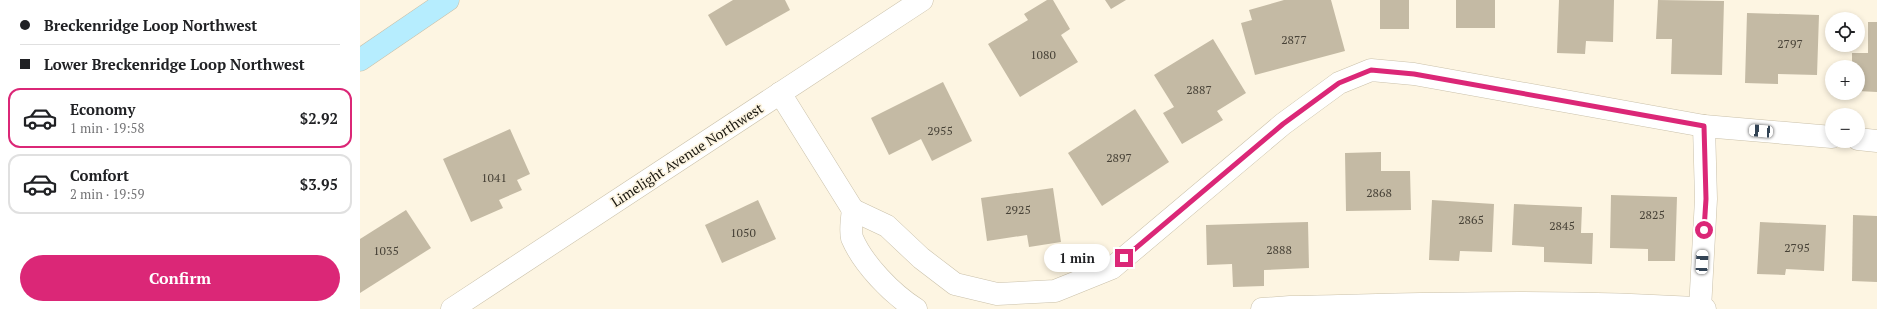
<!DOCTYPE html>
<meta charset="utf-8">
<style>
body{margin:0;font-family:"PT Serif",serif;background:#f6f6f6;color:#202124;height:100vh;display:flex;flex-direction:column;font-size:15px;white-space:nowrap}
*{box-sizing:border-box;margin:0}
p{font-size:13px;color:#757577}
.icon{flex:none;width:22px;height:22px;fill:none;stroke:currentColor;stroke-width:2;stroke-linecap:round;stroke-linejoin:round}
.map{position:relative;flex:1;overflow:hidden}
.details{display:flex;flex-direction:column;background:#fff;width:360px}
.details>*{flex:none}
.banner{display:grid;align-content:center;height:88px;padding:0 20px;background:#fff}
.tools{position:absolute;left:1465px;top:12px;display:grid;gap:8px}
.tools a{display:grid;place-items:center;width:40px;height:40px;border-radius:50%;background:#fff;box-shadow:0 2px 6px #0003;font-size:20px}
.end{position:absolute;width:18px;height:18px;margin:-9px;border:5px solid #db2777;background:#fff;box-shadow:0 0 0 2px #fff}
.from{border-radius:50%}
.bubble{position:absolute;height:28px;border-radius:14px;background:#fff;box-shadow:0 2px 6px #0003;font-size:13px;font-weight:600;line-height:28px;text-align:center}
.car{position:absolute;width:12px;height:24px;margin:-12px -6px;border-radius:5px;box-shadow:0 0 3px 1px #0007;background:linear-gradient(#fff 24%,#345 0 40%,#fff 0 76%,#345 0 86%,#fff 0)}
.banner b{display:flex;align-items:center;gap:14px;height:38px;font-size:15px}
.banner b+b{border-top:1px solid #e0e0e0}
.banner i{width:10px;height:10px;background:#202124}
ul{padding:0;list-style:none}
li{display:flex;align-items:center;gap:12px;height:60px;margin:0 8px 6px;padding:0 12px;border:2px solid #e0e0e0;border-radius:12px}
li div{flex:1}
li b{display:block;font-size:15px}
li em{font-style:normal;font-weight:600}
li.current{border-color:#db2777}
li>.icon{width:36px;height:36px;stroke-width:1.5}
.button{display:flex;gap:8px;margin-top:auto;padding:8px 20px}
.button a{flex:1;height:46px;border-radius:24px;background:#db2777;color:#fff;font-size:16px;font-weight:600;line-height:46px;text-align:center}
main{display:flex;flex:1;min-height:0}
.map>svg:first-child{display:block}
.building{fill:#c4baa4}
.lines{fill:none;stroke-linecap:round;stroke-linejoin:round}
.street-casing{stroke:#cac1aa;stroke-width:23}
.secondary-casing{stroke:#cac1aa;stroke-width:23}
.street{stroke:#fff;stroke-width:22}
.secondary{stroke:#b6edfe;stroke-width:22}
.route{stroke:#db2777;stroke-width:5}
.labels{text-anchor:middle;stroke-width:3.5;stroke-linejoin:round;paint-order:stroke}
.number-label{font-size:12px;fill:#464136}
.street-label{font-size:14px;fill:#1c1911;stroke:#fdf5e2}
</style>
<main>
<section class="details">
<div class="banner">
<b><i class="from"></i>Breckenridge Loop Northwest</b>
<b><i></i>Lower Breckenridge Loop Northwest</b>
</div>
<ul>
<li class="current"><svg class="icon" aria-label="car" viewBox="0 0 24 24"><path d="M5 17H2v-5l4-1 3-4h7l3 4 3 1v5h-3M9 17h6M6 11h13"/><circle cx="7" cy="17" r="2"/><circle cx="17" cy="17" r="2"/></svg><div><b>Economy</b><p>1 min · 19:58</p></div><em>$2.92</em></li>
<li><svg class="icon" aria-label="car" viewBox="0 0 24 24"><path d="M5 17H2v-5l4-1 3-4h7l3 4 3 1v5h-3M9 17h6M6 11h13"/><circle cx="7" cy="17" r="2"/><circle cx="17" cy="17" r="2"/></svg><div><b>Comfort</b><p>2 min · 19:59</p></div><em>$3.95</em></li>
</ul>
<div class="button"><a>Confirm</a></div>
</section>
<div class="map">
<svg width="1517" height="309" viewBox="0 0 1517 309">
<rect width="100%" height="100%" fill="#fdf5e2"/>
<g class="building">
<polygon points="373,0 425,0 430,10 366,46 348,15"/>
<polygon points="687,0 693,0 710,29 701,35 718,62 660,97 628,44 668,20 664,14"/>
<polygon points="745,0 766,0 751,9"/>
<polygon points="924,0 971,0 985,51 895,75 881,23 892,20 889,10"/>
<rect x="1020" y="0" width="29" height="29"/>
<rect x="1096" y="0" width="39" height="28"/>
<polygon points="1199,0 1254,0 1253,42 1226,41 1225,54 1197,53"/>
<polygon points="1298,0 1364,1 1362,75 1311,74 1312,39 1296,39"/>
<polygon points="1387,13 1459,15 1457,75 1418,74 1418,84 1385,83"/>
<polygon points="1508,22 1517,22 1517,92 1498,91 1498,67 1492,67 1492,53 1508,53"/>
<polygon points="853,39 886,93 857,111 863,120 822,144 803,113 814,107 794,75"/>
<polygon points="583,82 612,141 572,161 561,139 529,155 511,118"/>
<polygon points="775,109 809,162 742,206 708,153"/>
<polygon points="150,129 170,174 157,180 162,190 139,200 143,208 111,222 83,159"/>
<polygon points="1021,152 1021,171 1050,171 1051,210 986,211 985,153"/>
<polygon points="693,188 701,242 669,247 667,235 627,241 621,198"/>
<polygon points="1251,195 1317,197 1315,261 1288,261 1288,249 1250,248"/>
<polygon points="398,200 416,239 362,263 345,225"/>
<polygon points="1072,200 1134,204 1132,252 1100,251 1099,261 1069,260"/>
<polygon points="1154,204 1222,207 1221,233 1233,233 1232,264 1184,262 1184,247 1152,245"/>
<polygon points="46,210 71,248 0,293 0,239"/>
<polygon points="1493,215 1517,216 1517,282 1492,281"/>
<polygon points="948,222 949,268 904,270 904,286 873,287 872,264 847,265 846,225"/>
<polygon points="1400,222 1466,225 1464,271 1426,269 1425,275 1397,274"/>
</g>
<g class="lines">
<g class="street-casing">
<g id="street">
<polyline points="420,93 493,210"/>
<polyline points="1498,139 1517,141"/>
<polyline points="493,210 527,226 561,258 595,284 637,294 695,291 752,268 923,124 979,83 1011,70 1054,74 1344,126 1472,137"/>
<path d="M493,210C492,217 490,230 492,238C503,264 532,294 556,309"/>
<polyline points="92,309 562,0"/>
<path d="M902,309L930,307C1068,304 1207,299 1345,309"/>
<polyline points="1340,309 1346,199 1344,126"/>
</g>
</g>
<g class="secondary-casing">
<polyline id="secondary" points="0,60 88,0"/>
</g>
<use href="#street" class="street"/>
<use href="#secondary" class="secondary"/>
</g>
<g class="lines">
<polyline class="route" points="764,258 923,124 979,83 1011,70 1054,74 1344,126 1346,199 1344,230"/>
</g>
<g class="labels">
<g class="number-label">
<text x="934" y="44">2877</text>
<text x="1430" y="48">2797</text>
<text x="683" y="59">1080</text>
<text x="839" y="94">2887</text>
<text x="580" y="135">2955</text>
<text x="759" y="162">2897</text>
<text x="134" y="182">1041</text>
<text x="1019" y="197">2868</text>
<text x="658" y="214">2925</text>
<text x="1292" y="219">2825</text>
<text x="1111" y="224">2865</text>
<text x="1202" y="230">2845</text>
<text x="383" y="237">1050</text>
<text x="1437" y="252">2795</text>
<text x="919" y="254">2888</text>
<text x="26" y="255">1035</text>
</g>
<g class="street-label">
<text transform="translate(327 155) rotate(-33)" y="5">Limelight Avenue Northwest</text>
</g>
</g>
</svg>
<div class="tools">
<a><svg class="icon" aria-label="locate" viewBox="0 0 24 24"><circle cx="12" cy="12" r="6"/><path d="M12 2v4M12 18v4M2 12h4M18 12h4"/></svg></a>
<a>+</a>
<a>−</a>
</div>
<i class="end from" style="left:1344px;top:230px"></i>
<i class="end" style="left:764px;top:258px"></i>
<div class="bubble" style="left:684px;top:244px;width:66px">1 min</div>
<i class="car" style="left:1401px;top:131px;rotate:275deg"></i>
<i class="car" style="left:1342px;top:262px;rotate:3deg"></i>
</div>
</main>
